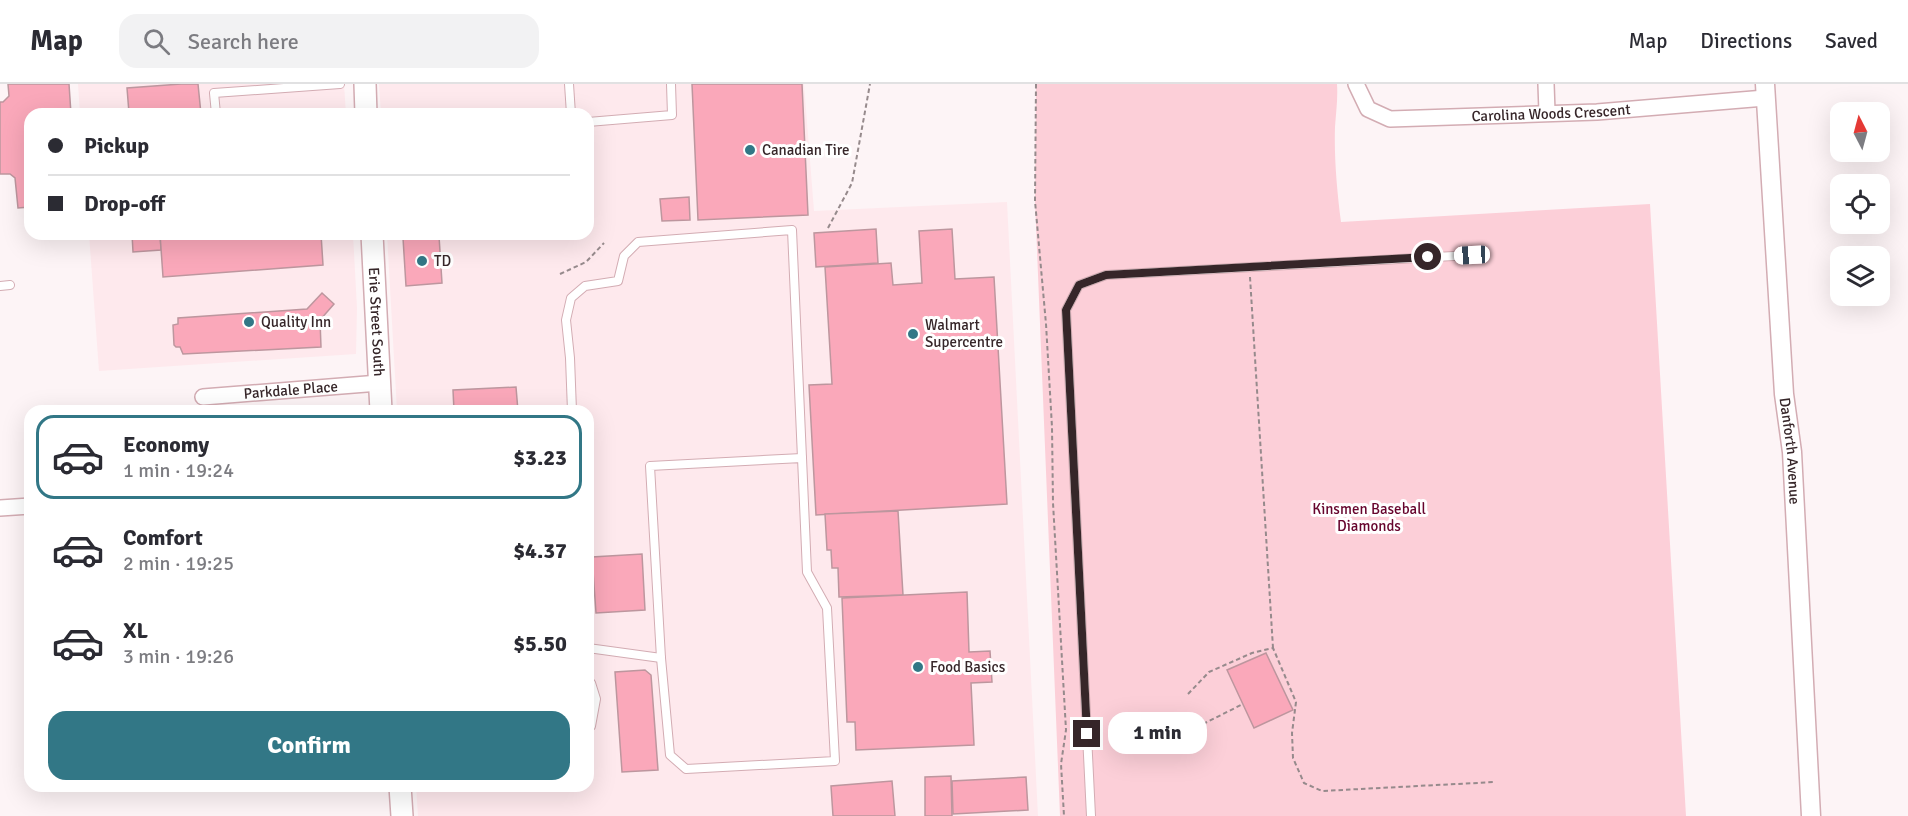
<!DOCTYPE html>
<meta charset="utf-8">
<style>
body{margin:0;font-family:Signika,sans-serif;background:#f2f2f3;color:#2b2b33;height:100vh;display:flex;flex-direction:column;font-size:22px;white-space:nowrap}
*{box-sizing:border-box;margin:0}
p{font-size:20px;color:#7c7c81}
.icon{flex:none;width:33px;height:33px;fill:none;stroke:currentColor;stroke-width:2;stroke-linecap:round;stroke-linejoin:round}
.map{position:relative;flex:1;overflow:hidden}
.panel{position:absolute;left:24px;top:321px;width:570px;height:387px;display:flex;flex-direction:column;background:#fff;border-radius:18px;box-shadow:0 6px 24px #0002}
.panel>*{flex:none}
.hud{position:absolute;left:24px;top:24px;width:570px;height:132px;border-radius:18px;box-shadow:0 6px 24px #0002;display:grid;align-content:center;height:132px;padding:0 24px;background:#fff}
.needle{width:39px;rotate:354deg}
.buttons{position:absolute;left:1830px;top:18px;display:grid;gap:12px}
.buttons a{display:grid;place-items:center;width:60px;height:60px;border-radius:12px;background:#fff;box-shadow:0 6px 24px #0002;font-size:30px}
.end{position:absolute;width:27px;height:27px;margin:-14px;border:8px solid #362629;background:#fff;box-shadow:0 0 0 3px #fff}
.from{border-radius:50%}
.bubble{position:absolute;height:42px;border-radius:18px;background:#fff;box-shadow:0 6px 24px #0002;font-size:20px;font-weight:700;line-height:42px;text-align:center}
.car{position:absolute;width:18px;height:36px;margin:-18px -9px;border-radius:8px;box-shadow:0 0 4px 2px #0007;background:linear-gradient(#fff 24%,#345 0 40%,#fff 0 76%,#345 0 86%,#fff 0)}
.hud b{display:flex;align-items:center;gap:21px;height:57px;font-size:22px}
.hud b+b{border-top:2px solid #e1e1e2}
.hud i{width:15px;height:15px;background:#2b2b33}
ul{padding:10px 0 0;list-style:none}
li{display:flex;align-items:center;gap:18px;height:84px;margin:0 12px 9px;padding:0 12px;border:3px solid transparent;border-radius:18px}
li div{flex:1}
li b{display:block;font-size:22px}
li em{font-style:normal;font-weight:700}
li.on{border-color:#327786}
li>.icon{width:54px;height:54px;stroke-width:1.5}
.button{display:flex;gap:12px;margin-top:auto;padding:12px 24px}
.button a{flex:1;height:69px;border-radius:18px;background:#327786;color:#fff;font-size:24px;font-weight:700;line-height:69px;text-align:center}
header{display:flex;align-items:center;gap:36px;box-sizing:border-box;height:84px;padding:0 30px;background:#fff;border-bottom:2px solid #e1e1e2}
header strong{font-size:28px}
nav{display:flex;gap:33px;margin-inline-start:auto;font-size:21px}
.search{width:420px;height:54px;background:#f2f2f3;display:flex;align-items:center;gap:15px;box-sizing:border-box;padding:0 21px;border-radius:18px;color:#7c7c81;font-size:22px}
.map>svg:first-child{display:block}
.built{fill:#fee9ed}
.green{fill:#fccfd8}
.building{fill:#faa8ba;stroke:#bd969e;stroke-width:1.5}
.lines{fill:none;stroke-linecap:round;stroke-linejoin:round}
.service-casing{stroke:#d3acb3;stroke-width:10}
.minor-casing{stroke:#d3acb3;stroke-width:18}
.tertiary-casing{stroke:#d3acb3;stroke-width:21}
.secondary-casing{stroke:#d3acb3;stroke-width:24}
.path{stroke:#968a8c;stroke-width:2;stroke-dasharray:4.5 3;stroke-linecap:butt}
.service{stroke:#fff;stroke-width:8}
.minor{stroke:#fff;stroke-width:15}
.tertiary{stroke:#fff;stroke-width:18}
.secondary{stroke:#fff;stroke-width:21}
.route{stroke:#362629;stroke-width:8}
.poi-dot{fill:#327786;stroke:#fff;stroke-width:2}
.labels{text-anchor:middle;stroke-width:6;stroke-linejoin:round;paint-order:stroke}
.street-label{font-size:15px;fill:#362629;stroke:#fff}
.poi-label{font-size:15px;fill:#362629;stroke:#fff;text-anchor:start}
.park-label{font-size:15px;fill:#66042d;stroke:#fff}
</style>
<header>
<strong>Map</strong>
<div class="search"><svg class="icon" aria-label="search" viewBox="0 0 24 24"><circle cx="10" cy="10" r="6"/><path d="M15 15l6 6"/></svg>Search here</div>
<nav><a>Map</a><a>Directions</a><a>Saved</a></nav>
</header>
<div class="map">
<svg width="1908" height="732" viewBox="0 0 1908 732">
<rect width="100%" height="100%" fill="#fdf4f6"/>
<g class="built">
<polygon points="78,0 344,0 346,30 80,30"/>
<polygon points="379,0 804,0 814,127 1007,118 1038,732 418,732 416,702 588,702 588,327 397,327 387,150 588,150 588,30 381,30"/>
<polygon points="89,150 353,150 357,224 356,270 99,287"/>
</g>
<path class="green" d="M1036,0H1337C1338,15 1336,28 1335,43C1334,73 1337,108 1341,138L1650,120L1686,732H1060L1035,117Z"/>
<g class="building">
<polygon points="8,0 69,0 71,30 30,30 30,123 18,124 15,94 10,90 0,90 0,18 3,18 9,12"/>
<polygon points="181,0 198,0 201,30 122,30 129,29 127,4"/>
<polygon points="692,0 802,0 808,131 698,136"/>
<polygon points="488,27 488,30 424,30"/>
<polygon points="689,113 690,136 662,137 660,115"/>
<polygon points="876,145 878,179 816,183 814,149"/>
<polygon points="952,145 955,195 994,193 1007,420 816,431 809,301 832,300 825,183 891,179 893,201 922,199 919,147"/>
<polygon points="132,150 160,150 161,166 133,168"/>
<polygon points="160,150 321,150 323,181 163,193"/>
<polygon points="439,152 442,199 406,202 403,154"/>
<polygon points="322,209 334,220 320,236 321,263 183,270 180,263 176,263 174,261 173,241 178,240 178,234 307,225"/>
<polygon points="516,303 518,327 454,327 453,306"/>
<polygon points="898,427 903,511 839,513 838,484 832,484 831,466 827,466 825,430"/>
<polygon points="642,470 645,526 596,529 592,473"/>
<polygon points="967,508 969,568 990,567 992,598 971,599 974,661 856,666 855,638 847,638 842,514"/>
<polygon points="1266,569 1293,626 1254,644 1227,586"/>
<polygon points="645,586 651,591 658,686 622,688 615,588"/>
<polygon points="951,692 952,732 925,732 925,693"/>
<polygon points="1026,693 1028,726 953,730 952,697"/>
<polygon points="892,697 895,732 833,732 831,702"/>
</g>
<g class="lines">
<g class="service-casing">
<g id="service">
<polyline points="569,0 571,30"/>
<polyline points="216,30 214,9 340,0"/>
<polyline points="588,38 672,31 671,0"/>
<polyline points="0,202 10,201"/>
<polyline points="572,327 570,274 566,236 571,214 585,202 618,197 624,172 638,158 792,146 802,374"/>
<polygon points="802,374 807,488 827,524 835,677 686,685 670,671 661,574 650,382"/>
<polyline points="588,564 661,574"/>
<polyline points="588,598 591,599 596,615 591,642 588,642"/>
<polyline points="1091,732 1066,226 1079,201 1106,191 1472,171"/>
</g>
</g>
<g class="minor-casing">
<g id="minor">
<path id="s1" d="M1356,0L1368,25L1390,35L1597,28L1765,14"/>
<polyline points="1546,0 1547,28"/>
<path id="s2" d="M203,313L379,299"/>
<polyline points="0,424 30,422"/>
</g>
</g>
<g class="tertiary-casing">
<g id="tertiary">
<path id="s3" d="M1765,0L1784,310L1792,368L1811,732"/>
</g>
</g>
<g class="secondary-casing">
<g id="secondary">
<polyline points="365,0 366,30"/>
<path id="s4" d="M372,150L381,327"/>
<polyline points="400,702 402,732"/>
</g>
</g>
<g class="path">
<polyline points="1036,0 1035,117 1046,240 1052,343 1053,419 1066,646 1061,680 1064,732"/>
<polyline points="828,144 852,99 870,0"/>
<polyline points="560,190 586,178 604,159"/>
<polyline points="1250,193 1273,564"/>
<polyline points="1188,610 1209,588 1252,569 1273,564 1296,618 1292,649 1293,674 1304,699 1322,707 1495,698"/>
<polyline points="1203,640 1243,620"/>
</g>
<use href="#service" class="service"/>
<use href="#minor" class="minor"/>
<use href="#tertiary" class="tertiary"/>
<use href="#secondary" class="secondary"/>
</g>
<g class="lines">
<polyline class="route" points="1087,650 1066,226 1079,201 1106,191 1428,173"/>
</g>
<g class="poi-dot">
<circle cx="750" cy="66" r="6"/>
<circle cx="422" cy="177" r="6"/>
<circle cx="249" cy="238" r="6"/>
<circle cx="913" cy="250" r="6"/>
<circle cx="918" cy="583" r="6"/>
</g>
<g class="labels">
<g class="street-label">
<text dy="5" stroke="none"><textPath href="#s1" startOffset="213">Carolina Woods Crescent</textPath></text>
<text dy="5" stroke="none"><textPath href="#s4" startOffset="88">Erie Street South</textPath></text>
<text dy="5" stroke="none"><textPath href="#s2" startOffset="88">Parkdale Place</textPath></text>
<text dy="5" stroke="none"><textPath href="#s3" startOffset="368">Danforth Avenue</textPath></text>
</g>
<g class="poi-label">
<text x="762" y="71">Canadian Tire</text>
<text x="434" y="182">TD</text>
<text x="261" y="243">Quality Inn</text>
<text x="925" y="246">Walmart<tspan x="925" dy="17">Supercentre</tspan></text>
<text x="930" y="588">Food Basics</text>
</g>
<g class="park-label">
<text x="1369" y="430">Kinsmen Baseball<tspan x="1369" dy="17">Diamonds</tspan></text>
</g>
</g>
</svg>
<div class="buttons">
<a><svg class="needle" viewBox="-14 -14 28 28"><path d="M0-13l5 13h-10z" fill="#e53935"/><path d="M0 13l5-13h-10z" fill="#7c7c81"/></svg></a>
<a><svg class="icon" aria-label="locate" viewBox="0 0 24 24"><circle cx="12" cy="12" r="6"/><path d="M12 2v4M12 18v4M2 12h4M18 12h4"/></svg></a>
<a><svg class="icon" aria-label="layers" viewBox="0 0 24 24"><path d="M12 4l9 5-9 5-9-5zM3 14l9 5 9-5"/></svg></a>
</div>
<i class="end from" style="left:1428px;top:173px"></i>
<i class="end" style="left:1087px;top:650px"></i>
<div class="bubble" style="left:1108px;top:628px;width:99px">1 min</div>
<i class="car" style="left:1472px;top:171px;rotate:267deg"></i>
<div class="hud">
<b><i class="from"></i>Pickup</b>
<b><i></i>Drop-off</b>
</div>
<section class="panel">
<ul>
<li class="on"><svg class="icon" aria-label="car" viewBox="0 0 24 24"><path d="M5 17H2v-5l4-1 3-4h7l3 4 3 1v5h-3M9 17h6M6 11h13"/><circle cx="7" cy="17" r="2"/><circle cx="17" cy="17" r="2"/></svg><div><b>Economy</b><p>1 min · 19:24</p></div><em>$3.23</em></li>
<li><svg class="icon" aria-label="car" viewBox="0 0 24 24"><path d="M5 17H2v-5l4-1 3-4h7l3 4 3 1v5h-3M9 17h6M6 11h13"/><circle cx="7" cy="17" r="2"/><circle cx="17" cy="17" r="2"/></svg><div><b>Comfort</b><p>2 min · 19:25</p></div><em>$4.37</em></li>
<li><svg class="icon" aria-label="car" viewBox="0 0 24 24"><path d="M5 17H2v-5l4-1 3-4h7l3 4 3 1v5h-3M9 17h6M6 11h13"/><circle cx="7" cy="17" r="2"/><circle cx="17" cy="17" r="2"/></svg><div><b>XL</b><p>3 min · 19:26</p></div><em>$5.50</em></li>
</ul>
<div class="button"><a>Confirm</a></div>
</section>
</div>
